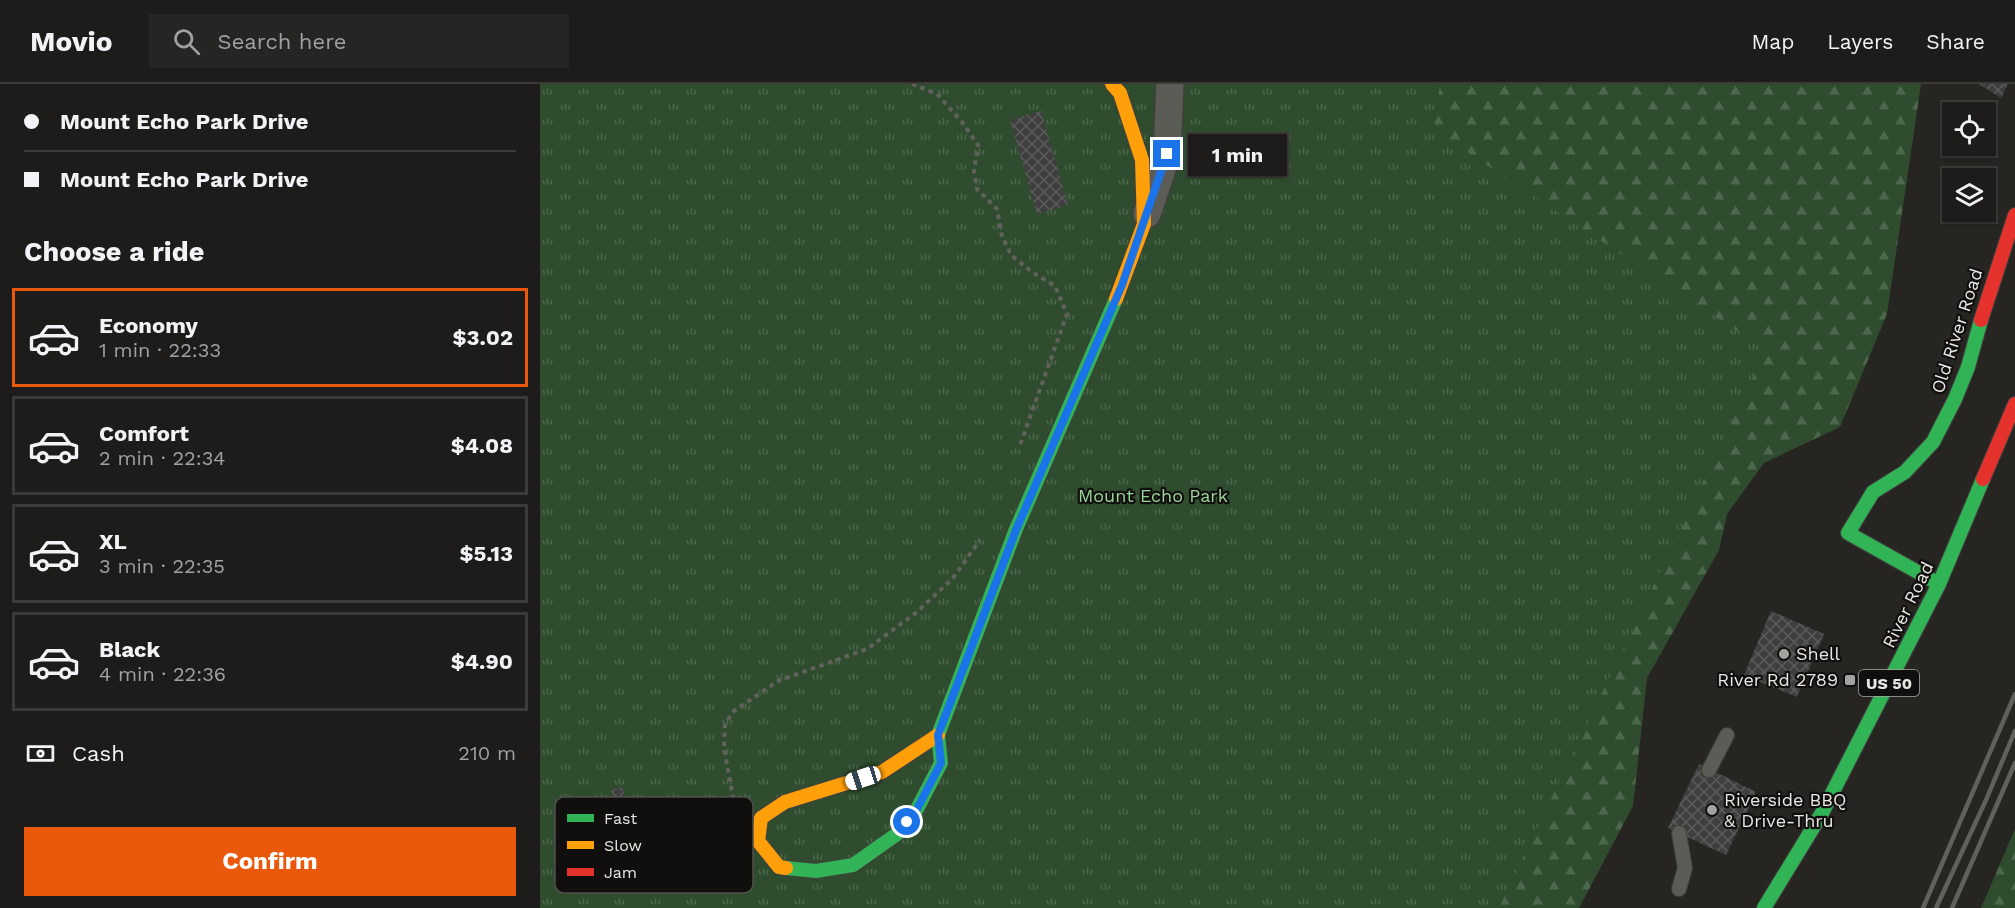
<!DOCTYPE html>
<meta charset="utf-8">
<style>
body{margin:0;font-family:"Work Sans",sans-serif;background:#252523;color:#f1f3f6;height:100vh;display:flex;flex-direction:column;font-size:22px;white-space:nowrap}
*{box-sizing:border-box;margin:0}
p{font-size:20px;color:#a0a1a2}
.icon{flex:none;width:33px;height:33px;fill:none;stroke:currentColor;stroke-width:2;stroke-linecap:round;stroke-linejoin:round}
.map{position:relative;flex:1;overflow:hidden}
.details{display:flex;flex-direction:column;background:#1d1c1a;width:540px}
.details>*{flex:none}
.banner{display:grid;align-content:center;height:132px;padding:0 24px;background:#1d1c1a}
.tools{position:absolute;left:1402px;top:18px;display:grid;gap:12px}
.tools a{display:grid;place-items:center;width:54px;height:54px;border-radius:0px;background:#1d1c1a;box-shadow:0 2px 4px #0004,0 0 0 2px #3b3a39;font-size:30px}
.end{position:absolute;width:27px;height:27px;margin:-14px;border:8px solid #1a73e8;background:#fff;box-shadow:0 0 0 3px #fff}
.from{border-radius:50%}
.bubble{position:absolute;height:42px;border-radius:0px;background:#1d1c1a;box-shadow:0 2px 4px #0004,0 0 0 2px #3b3a39;font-size:20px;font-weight:700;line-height:42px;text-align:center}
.car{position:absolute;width:18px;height:36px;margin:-18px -9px;border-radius:8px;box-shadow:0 0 4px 2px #0007;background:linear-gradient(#fff 24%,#345 0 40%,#fff 0 76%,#345 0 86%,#fff 0)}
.banner b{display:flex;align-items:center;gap:21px;height:57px;font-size:22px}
.banner b+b{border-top:2px solid #3b3a39}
.banner i{width:15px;height:15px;background:#f1f3f6}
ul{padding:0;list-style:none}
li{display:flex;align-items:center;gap:18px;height:99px;margin:0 12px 9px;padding:0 12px;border:3px solid #3b3a39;border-radius:0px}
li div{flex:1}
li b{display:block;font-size:22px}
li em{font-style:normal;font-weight:700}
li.active{border-color:#ea580c}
li>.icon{width:54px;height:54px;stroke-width:1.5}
h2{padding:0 24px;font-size:27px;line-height:72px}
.pay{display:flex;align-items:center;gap:15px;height:66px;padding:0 24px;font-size:22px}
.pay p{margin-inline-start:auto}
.cta{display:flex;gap:12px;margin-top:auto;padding:12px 24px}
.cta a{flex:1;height:69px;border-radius:0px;background:#ea580c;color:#fff;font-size:24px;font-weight:700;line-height:69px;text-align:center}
header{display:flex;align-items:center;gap:36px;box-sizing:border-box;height:84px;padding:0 30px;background:#1d1c1a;border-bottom:2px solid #3b3a39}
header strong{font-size:28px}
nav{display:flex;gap:33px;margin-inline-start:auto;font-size:21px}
.search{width:420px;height:54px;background:#252523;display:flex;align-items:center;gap:15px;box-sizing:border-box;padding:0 21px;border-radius:0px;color:#a0a1a2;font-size:22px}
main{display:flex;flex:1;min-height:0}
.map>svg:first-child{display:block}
.forest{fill:url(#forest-firs)}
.park{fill:url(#park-tufts)}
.building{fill:url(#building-cross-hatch)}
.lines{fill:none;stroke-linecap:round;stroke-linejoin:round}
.lane-casing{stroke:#41403e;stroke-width:16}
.street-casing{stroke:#41403e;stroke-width:30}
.fast-casing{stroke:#41403e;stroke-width:16}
.slow-casing{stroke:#41403e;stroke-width:16}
.jam-casing{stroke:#41403e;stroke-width:16}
.path{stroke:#61625d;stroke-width:4;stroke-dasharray:4.5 4.5;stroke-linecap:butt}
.lane{stroke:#5b5c55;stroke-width:14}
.street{stroke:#5b5c55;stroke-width:27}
.fast{stroke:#30b455;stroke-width:14}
.slow{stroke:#ff9f0a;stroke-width:14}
.jam{stroke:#e5322d;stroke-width:14}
.rail{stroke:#61605d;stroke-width:4.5}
.route{stroke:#1a73e8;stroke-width:8}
.poi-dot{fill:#a4a39f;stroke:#100f0d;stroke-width:2}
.labels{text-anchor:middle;stroke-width:4.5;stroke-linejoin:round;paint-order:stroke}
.shield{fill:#100f0d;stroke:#a7a6a3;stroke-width:1.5}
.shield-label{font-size:16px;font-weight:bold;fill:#e8e7e3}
.street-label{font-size:18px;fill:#e8e7e3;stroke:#100f0d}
.park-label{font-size:18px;fill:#99d498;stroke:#100f0d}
.poi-label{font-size:18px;fill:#e8e7e3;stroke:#100f0d;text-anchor:start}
.key{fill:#100f0d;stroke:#51504d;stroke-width:1.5}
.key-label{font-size:16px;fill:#e8e7e3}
</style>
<header>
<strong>Movio</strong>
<div class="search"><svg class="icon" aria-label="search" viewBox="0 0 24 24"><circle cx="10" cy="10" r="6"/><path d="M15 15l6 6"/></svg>Search here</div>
<nav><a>Map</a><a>Layers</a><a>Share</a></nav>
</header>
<main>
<section class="details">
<div class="banner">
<b><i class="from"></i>Mount Echo Park Drive</b>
<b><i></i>Mount Echo Park Drive</b>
</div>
<h2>Choose a ride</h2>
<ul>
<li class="active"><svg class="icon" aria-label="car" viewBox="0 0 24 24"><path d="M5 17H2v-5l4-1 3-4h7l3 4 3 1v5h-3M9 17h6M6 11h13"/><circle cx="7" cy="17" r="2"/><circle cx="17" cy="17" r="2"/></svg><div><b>Economy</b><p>1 min · 22:33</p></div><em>$3.02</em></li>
<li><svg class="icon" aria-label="car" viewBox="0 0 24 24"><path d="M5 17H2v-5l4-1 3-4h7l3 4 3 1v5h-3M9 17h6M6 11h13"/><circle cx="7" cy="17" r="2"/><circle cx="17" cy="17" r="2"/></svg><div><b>Comfort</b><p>2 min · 22:34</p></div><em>$4.08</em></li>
<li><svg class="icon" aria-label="car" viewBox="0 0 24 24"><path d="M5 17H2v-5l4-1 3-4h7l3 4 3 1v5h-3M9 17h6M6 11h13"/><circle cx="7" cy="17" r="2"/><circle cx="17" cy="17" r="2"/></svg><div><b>XL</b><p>3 min · 22:35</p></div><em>$5.13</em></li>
<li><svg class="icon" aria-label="car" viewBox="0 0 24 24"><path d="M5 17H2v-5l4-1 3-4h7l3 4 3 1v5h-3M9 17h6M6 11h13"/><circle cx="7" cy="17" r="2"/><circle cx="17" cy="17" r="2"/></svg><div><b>Black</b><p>4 min · 22:36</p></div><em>$4.90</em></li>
</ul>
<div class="pay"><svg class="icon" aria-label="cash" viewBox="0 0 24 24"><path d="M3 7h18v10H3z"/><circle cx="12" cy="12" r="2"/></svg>Cash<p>210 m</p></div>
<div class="cta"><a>Confirm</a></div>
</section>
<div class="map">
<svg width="1475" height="824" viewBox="0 0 1475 824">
<defs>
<pattern id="forest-firs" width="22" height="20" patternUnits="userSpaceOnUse" patternTransform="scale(1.5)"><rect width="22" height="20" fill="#2f4d2e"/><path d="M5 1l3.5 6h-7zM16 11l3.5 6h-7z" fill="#4d674c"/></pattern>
<pattern id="park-tufts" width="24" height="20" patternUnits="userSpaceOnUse" patternTransform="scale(1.5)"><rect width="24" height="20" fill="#2f4d2e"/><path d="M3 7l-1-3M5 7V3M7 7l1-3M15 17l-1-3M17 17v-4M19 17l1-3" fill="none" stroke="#4d674c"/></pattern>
<pattern id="building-cross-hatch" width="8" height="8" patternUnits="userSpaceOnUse" patternTransform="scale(1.5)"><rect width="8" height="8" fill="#403f3f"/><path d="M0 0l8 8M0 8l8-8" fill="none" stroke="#5c5b5b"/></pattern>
</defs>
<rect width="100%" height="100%" fill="#272522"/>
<g class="forest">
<polygon points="761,0 1381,0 1347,230 1300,343 1224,379 1187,430 1179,466 1107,594 1093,722 1039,824 295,824"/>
<polygon points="1475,745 1475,824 1441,824"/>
</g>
<polygon class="park" points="0,0 900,0 894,46 1226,266 959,824 0,824"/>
<g class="building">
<polygon points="1439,0 1468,0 1461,14"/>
<polygon points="1423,20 1446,24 1444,28 1419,28"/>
<polygon points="501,27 528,121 497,130 470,36"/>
<polygon points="1413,43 1413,58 1408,57"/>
<polygon points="1231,527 1284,550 1257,613 1204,591"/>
<polygon points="1159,680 1216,708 1186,771 1128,744"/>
<polygon points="82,703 89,728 78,732 71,706"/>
</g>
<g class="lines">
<g class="lane-casing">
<g id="lane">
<polyline points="1169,686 1187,651"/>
<polyline points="1139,749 1145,784 1139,805"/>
</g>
</g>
<g class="street-casing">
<polyline id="street" points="607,130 627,70 630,0"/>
</g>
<g class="fast-casing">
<g id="fast">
<polyline points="1399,500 1308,449 1333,408 1365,388 1393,358 1415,315 1428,283 1441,236"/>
<polyline points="246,784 276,787 313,781 357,750 377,725 401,679 398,651 476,445 576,215"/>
<polyline points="1224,824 1282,729 1399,500 1443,395"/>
</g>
</g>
<g class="slow-casing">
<g id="slow">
<polyline points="572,0 580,9 602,76 604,140 576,215"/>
<polyline points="246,784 239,783 218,757 221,734 245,718 342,688 398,651"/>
</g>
</g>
<g class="jam-casing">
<g id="jam">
<polyline points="1441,236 1475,131"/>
<polyline points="1443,395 1475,320"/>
</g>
</g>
<g class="path">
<polyline points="372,0 397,10 422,38 438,61 434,87 437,105 457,125 462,152 471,171 492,188 515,202 527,230 480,361"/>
<polyline points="195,724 184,664 185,640 194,627 238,597 327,565 377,528 413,494 440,456"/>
</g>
<use href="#lane" class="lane"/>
<use href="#street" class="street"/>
<use href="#fast" class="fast"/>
<use href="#slow" class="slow"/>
<use href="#jam" class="jam"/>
<g class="rail">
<polyline points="1383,824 1475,610"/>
<polyline points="1396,824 1446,716 1475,647"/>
<polyline points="1412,824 1475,679"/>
</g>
</g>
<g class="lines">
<polyline class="route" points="367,738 377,725 401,679 398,651 476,446 582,201 627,70"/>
</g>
<g class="poi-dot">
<circle cx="1244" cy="570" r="6"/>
<rect x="1304" y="590" width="12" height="12" rx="3"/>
<circle cx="1172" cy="726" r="6"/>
</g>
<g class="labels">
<rect class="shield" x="1319" y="586" width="60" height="26" rx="4.5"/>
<g class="shield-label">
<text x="1349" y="605">US 50</text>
</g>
<g class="street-label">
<text transform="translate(1417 247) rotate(-72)" y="6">Old River Road</text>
<text transform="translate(1368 521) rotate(-64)" y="6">River Road</text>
</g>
<g class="park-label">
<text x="613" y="418">Mount Echo Park</text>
</g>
<g class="poi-label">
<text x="1256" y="576">Shell</text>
<text x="1298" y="602" text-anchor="end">River Rd 2789</text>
<text x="1184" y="722">Riverside BBQ<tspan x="1184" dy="21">&amp; Drive-Thru</tspan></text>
</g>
</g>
<rect x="15" y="713" width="198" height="96" rx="9" class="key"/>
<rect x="27" y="730" width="27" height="8" fill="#30b455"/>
<rect x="27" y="757" width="27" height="8" fill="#ff9f0a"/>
<rect x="27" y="784" width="27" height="8" fill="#e5322d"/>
<g class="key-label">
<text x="64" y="740">Fast</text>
<text x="64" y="767">Slow</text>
<text x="64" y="794">Jam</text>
</g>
</svg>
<div class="tools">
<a><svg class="icon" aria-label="locate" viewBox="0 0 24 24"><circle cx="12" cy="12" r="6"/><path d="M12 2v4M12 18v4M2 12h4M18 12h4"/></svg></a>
<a><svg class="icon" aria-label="layers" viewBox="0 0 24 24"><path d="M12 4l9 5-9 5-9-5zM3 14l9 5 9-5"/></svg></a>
</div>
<i class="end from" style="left:367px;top:738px"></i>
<i class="end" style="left:627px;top:70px"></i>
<div class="bubble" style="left:648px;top:50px;width:99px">1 min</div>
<i class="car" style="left:323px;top:694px;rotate:252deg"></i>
</div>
</main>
